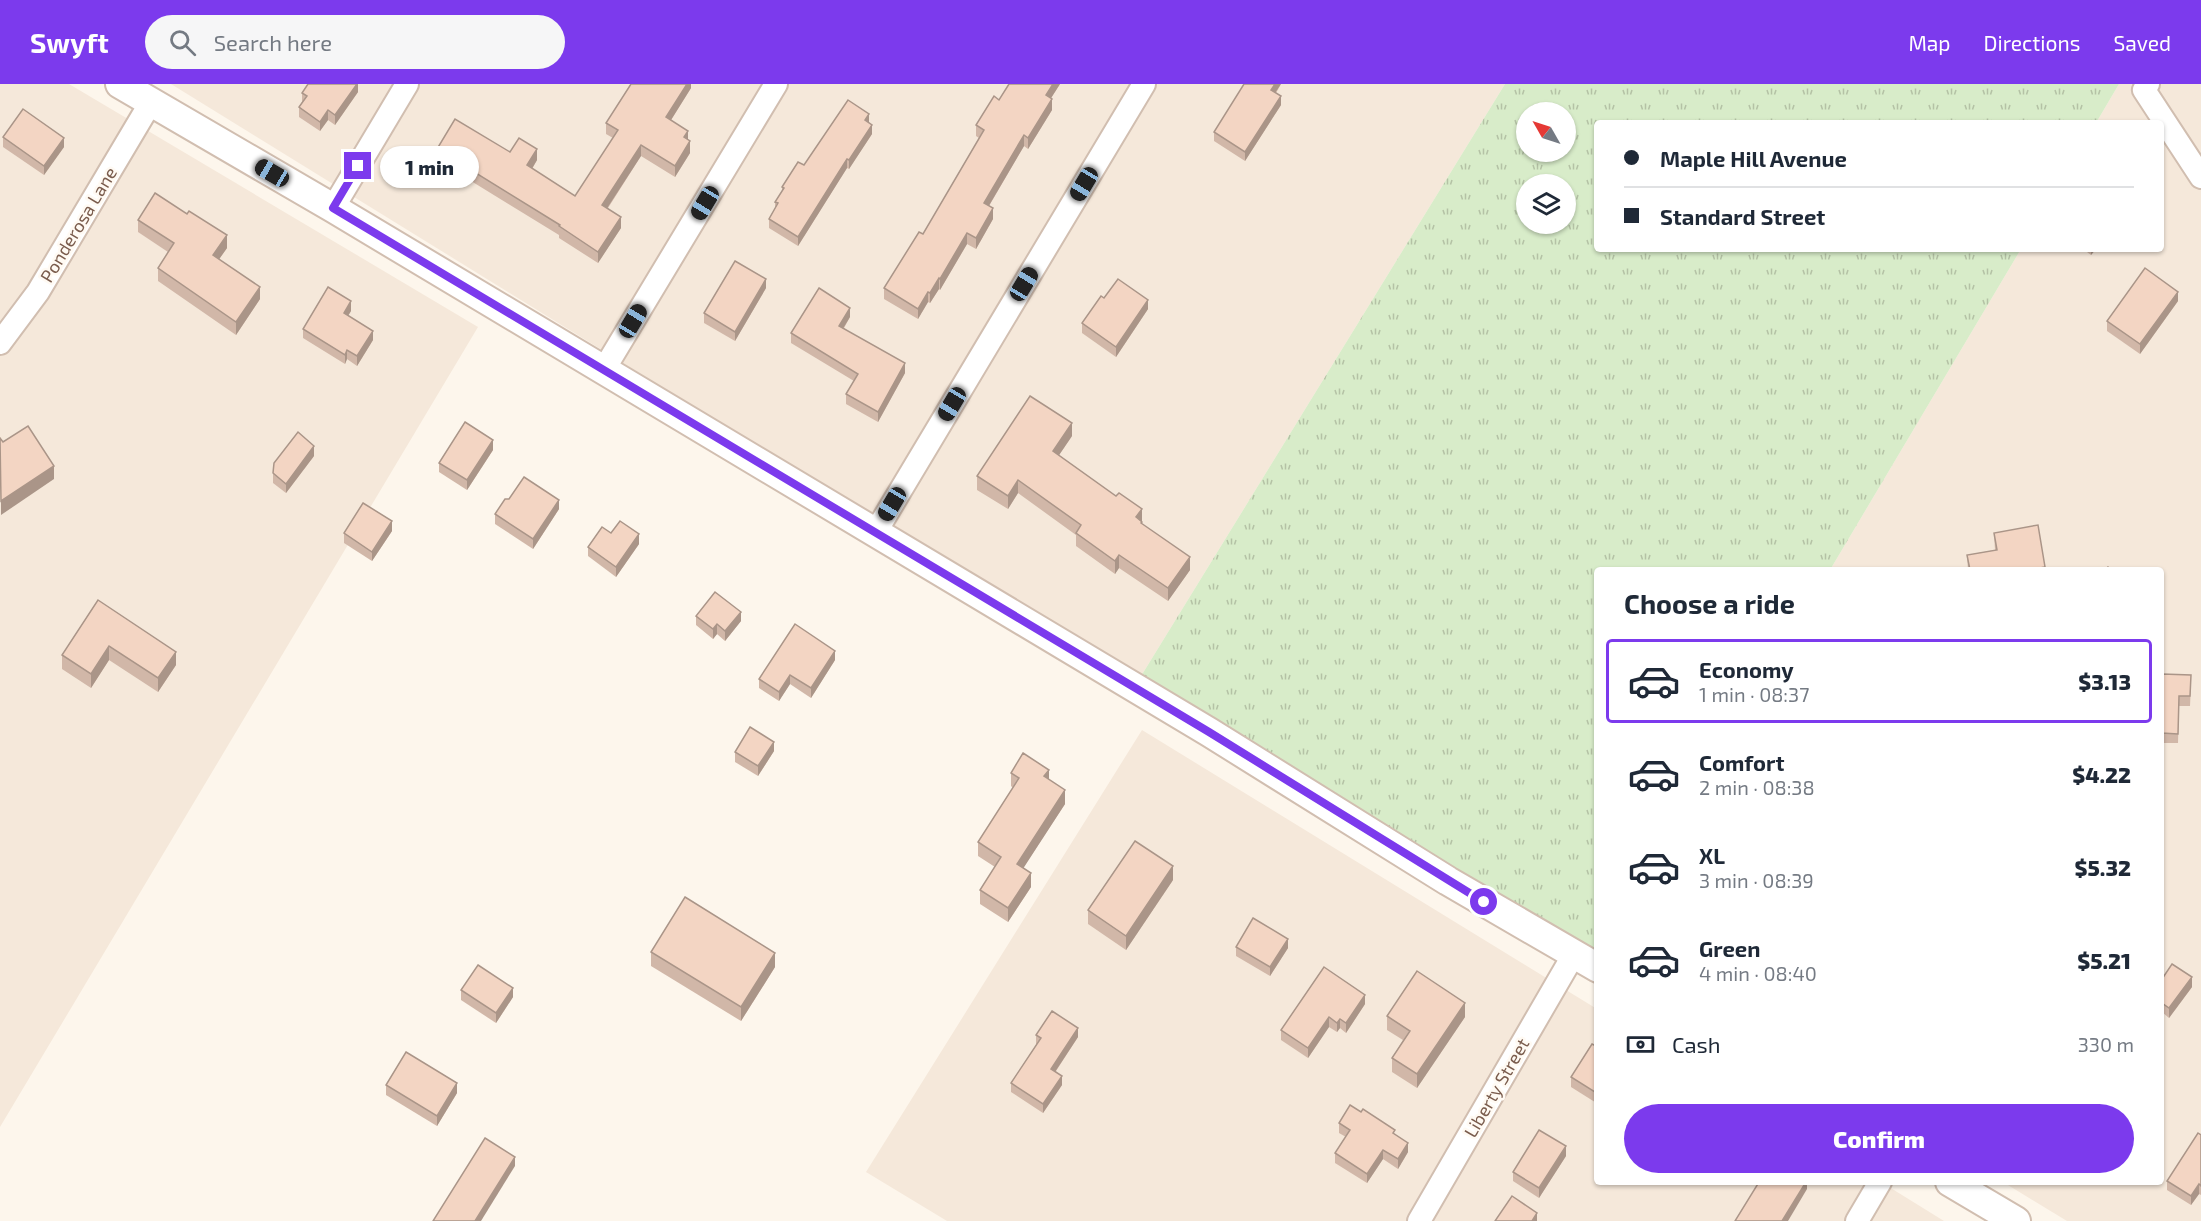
<!DOCTYPE html>
<meta charset="utf-8">
<style>
body{margin:0;font-family:"Exo 2",sans-serif;background:#f6f6f7;color:#1f2937;height:100vh;display:flex;flex-direction:column;font-size:22px;white-space:nowrap}
*{box-sizing:border-box;margin:0}
p{font-size:20px;color:#747a83}
.icon{flex:none;width:33px;height:33px;fill:none;stroke:currentColor;stroke-width:2;stroke-linecap:round;stroke-linejoin:round}
.map{position:relative;flex:1;overflow:hidden}
.sheet{position:absolute;left:1594px;top:483px;width:570px;height:618px;display:flex;flex-direction:column;background:#fff;border-radius:6px;box-shadow:0 2px 4px #0004}
.sheet>*{flex:none}
.top-card{position:absolute;left:1594px;top:36px;width:570px;height:132px;border-radius:6px;box-shadow:0 2px 4px #0004;display:grid;align-content:center;height:132px;padding:0 30px;background:#fff}
.needle{width:39px;rotate:309deg}
.tools{position:absolute;left:1516px;top:18px;display:grid;gap:12px}
.tools a{display:grid;place-items:center;width:60px;height:60px;border-radius:50%;background:#fff;box-shadow:0 2px 4px #0004;font-size:30px}
.end{position:absolute;width:27px;height:27px;margin:-14px;border:8px solid #7c3aed;background:#fff;box-shadow:0 0 0 3px #fff}
.from{border-radius:50%}
.bubble{position:absolute;height:42px;border-radius:21px;background:#fff;box-shadow:0 2px 4px #0004;font-size:20px;font-weight:800;line-height:42px;text-align:center}
.car{position:absolute;width:18px;height:36px;margin:-18px -9px;border-radius:8px;box-shadow:0 0 4px 2px #0007;background:linear-gradient(#222 24%,#8ab4d8 0 40%,#222 0 76%,#8ab4d8 0 86%,#222 0)}
.top-card b{display:flex;align-items:center;gap:21px;height:57px;font-size:22px}
.top-card b+b{border-top:2px solid #e0e1e3}
.top-card i{width:15px;height:15px;background:#1f2937}
ul{padding:0;list-style:none}
li{display:flex;align-items:center;gap:18px;height:84px;margin:0 12px 9px;padding:0 18px;border:3px solid transparent;border-radius:6px}
li div{flex:1}
li b{display:block;font-size:22px}
li em{font-style:normal;font-weight:800}
li.active{border-color:#7c3aed}
li>.icon{width:54px;height:54px;stroke-width:1.5}
h2{padding:0 30px;font-size:27px;line-height:72px}
.pay{display:flex;align-items:center;gap:15px;height:66px;padding:0 30px;font-size:22px}
.pay p{margin-inline-start:auto}
.cta{display:flex;gap:12px;margin-top:auto;padding:12px 30px}
.cta a{flex:1;height:69px;border-radius:36px;background:#7c3aed;color:#fff;font-size:24px;font-weight:800;line-height:69px;text-align:center}
header{display:flex;align-items:center;gap:36px;box-sizing:border-box;height:84px;padding:0 30px;background:#7c3aed;color:#fff}
header strong{font-size:28px}
nav{display:flex;gap:33px;margin-inline-start:auto;font-size:21px}
.search{width:420px;height:54px;background:#f6f6f7;display:flex;align-items:center;gap:15px;box-sizing:border-box;padding:0 21px;border-radius:33px;color:#747a83;font-size:22px}
.map>svg:first-child{display:block}
.residential{fill:#f5e8da}
.grass{fill:url(#grass-tufts);fill-rule:evenodd}
.lines{fill:none;stroke-linecap:round;stroke-linejoin:round}
.minor-casing{stroke:#d1beb0;stroke-width:26}
.tertiary-casing{stroke:#d1beb0;stroke-width:32}
.minor{stroke:#fff;stroke-width:22}
.tertiary{stroke:#fff;stroke-width:28}
.wall{fill:#d1b7a8}
.shaded-wall{fill:#aa9588}
.building{fill:#f3d5c3;stroke:#aa9588;stroke-width:1.5}
.route{stroke:#7c3aed;stroke-width:8}
.labels{text-anchor:middle;stroke-width:5;stroke-linejoin:round;paint-order:stroke}
.street-label{font-size:18px;fill:#7a5c4d;stroke:#fffaf3}
</style>
<header>
<strong>Swyft</strong>
<div class="search"><svg class="icon" aria-label="search" viewBox="0 0 24 24"><circle cx="10" cy="10" r="6"/><path d="M15 15l6 6"/></svg>Search here</div>
<nav><a>Map</a><a>Directions</a><a>Saved</a></nav>
</header>
<div class="map">
<svg width="2201" height="1137" viewBox="0 0 2201 1137">
<defs>
<pattern id="grass-tufts" width="24" height="20" patternUnits="userSpaceOnUse" patternTransform="scale(1.5)"><rect width="24" height="20" fill="#d8ecc9"/><path d="M3 7l-1-3M5 7V3M7 7l1-3M15 17l-1-3M17 17v-4M19 17l1-3" fill="none" stroke="#b4c2a5"/></pattern>
</defs>
<rect width="100%" height="100%" fill="#fdf6ec"/>
<g class="residential">
<polygon points="0,0 69,0 478,243 0,1043"/>
<polygon points="171,0 1505,0 1138,597"/>
<polygon points="2119,0 2201,0 2201,1137 2067,1137 2003,1098 2162,1098 2162,486 1830,486 2021,165 2162,165 2162,39 2096,39"/>
<polygon points="1142,646 1597,925 1598,1098 1881,1098 1944,1137 947,1137 866,1088"/>
</g>
<path class="grass" d="M1505,0H2119L2096,39H1598V165H2021L1830,486H1598V877L1138,597ZM1527,28H1566V68H1527ZM1527,100H1566V140H1527Z"/>
<g class="lines">
<g class="minor-casing">
<g id="minor">
<polyline points="2148,0 2144,6 2201,93"/>
<polyline points="333,124 407,0"/>
<polyline points="0,259 38,208 151,18"/>
<polyline points="603,287 776,0"/>
<polyline points="875,449 1144,0"/>
<polyline points="1419,1137 1574,870"/>
<polyline points="1857,1137 1880,1098"/>
</g>
</g>
<g class="tertiary-casing">
<g id="tertiary">
<polyline points="120,0 333,124 1209,648 1448,797 1598,884"/>
<polyline points="1950,1098 2016,1137"/>
</g>
</g>
<use href="#minor" class="minor"/>
<use href="#tertiary" class="tertiary"/>
</g>
<g class="wall">
<polygon points="358,0 358,8 335,41 328,36 320,47 299,33 299,23 302,18 302,9"/>
<polygon points="691,0 691,4 671,36 688,56 690,69 675,93 641,72 608,124 621,144 598,179 559,154 559,151 437,76 437,65 510,68 537,76 532,85 575,112 613,54 606,50 606,39"/>
<polygon points="1009,0 1060,0 1051,14 1052,26 1028,65 1024,62 989,122 993,135 976,165 967,160 940,206 939,205 930,219 928,218 918,235 884,215 884,204 923,150 979,54 976,52 976,41 999,16"/>
<polygon points="1281,0 1276,9 1281,21 1245,77 1214,57 1214,48"/>
<polygon points="869,38 872,50 849,85 847,84 798,162 769,144 769,135 775,124 775,118 782,107 782,103 804,81"/>
<polygon points="3,53 64,63 44,91 3,63"/>
<polygon points="187,130 227,164 219,175 260,215 236,251 158,197 158,184 168,168 138,148 138,136"/>
<polygon points="2083,165 2096,165 2091,171"/>
<polygon points="766,204 735,257 704,239 704,229"/>
<polygon points="1104,214 1148,225 1116,273 1082,249 1082,239"/>
<polygon points="2178,217 2140,270 2107,247 2107,237"/>
<polygon points="351,227 348,232 373,256 357,282 347,275 345,280 303,254 303,245"/>
<polygon points="850,233 844,244 905,289 878,338 846,320 846,310 854,297 791,259 791,249"/>
<polygon points="1072,352 1059,371 1142,437 1142,440 1190,486 1168,517 1119,484 1115,490 1076,462 1076,451 1018,409 1008,425 977,406 977,392"/>
<polygon points="493,366 467,406 439,388 439,379"/>
<polygon points="314,372 286,409 273,399 273,389"/>
<polygon points="559,425 533,465 495,440 495,430"/>
<polygon points="392,447 372,477 344,459 344,449"/>
<polygon points="611,449 639,460 616,493 588,472 588,463"/>
<polygon points="1994,449 2045,483 2045,486 1968,486 1967,471 1995,466"/>
<polygon points="98,516 176,581 158,608 109,576 91,604 62,585 62,571"/>
<polygon points="696,532 741,537 725,557 717,550 713,555 696,541"/>
<polygon points="835,576 811,614 790,600 779,617 759,604 759,595"/>
<polygon points="2162,590 2191,600 2190,622 2179,622 2178,659 2162,659"/>
<polygon points="774,667 758,692 735,678 735,668"/>
<polygon points="1011,689 1049,695 1065,720 1023,784 1031,803 1008,838 980,820 980,806 995,783 978,772 978,758 1013,704 1011,702"/>
<polygon points="1173,796 1126,866 1088,840 1088,826"/>
<polygon points="1236,863 1288,864 1270,892 1236,872"/>
<polygon points="651,868 775,883 741,937 651,882"/>
<polygon points="2162,895 2192,903 2169,934 2162,928"/>
<polygon points="461,906 513,913 496,939 461,916"/>
<polygon points="1365,920 1346,949 1340,944 1337,948 1329,943 1308,974 1281,956 1281,946"/>
<polygon points="1387,932 1465,933 1417,1004 1392,988 1392,974 1403,956 1387,946"/>
<polygon points="1036,951 1078,953 1056,987 1062,1001 1043,1029 1011,1008 1011,999 1036,961"/>
<polygon points="1598,963 1598,1020 1571,1003 1571,993"/>
<polygon points="386,1001 457,1009 437,1042 386,1011"/>
<polygon points="1339,1039 1395,1050 1408,1068 1398,1085 1383,1075 1367,1099 1335,1079 1335,1069 1346,1053 1339,1049"/>
<polygon points="2201,1051 2201,1111 2199,1110 2191,1121 2167,1106 2167,1097"/>
<polygon points="1566,1072 1539,1114 1513,1097 1513,1088"/>
</g>
<g class="shaded-wall">
<polygon points="357,0 358,0 358,8 335,41 335,31"/>
<polygon points="687,0 691,0 691,4 666,44 666,33"/>
<polygon points="1053,0 1060,0 1046,22 1046,11"/>
<polygon points="1275,0 1281,0 1271,15 1271,6"/>
<polygon points="1281,12 1281,21 1245,77 1245,68"/>
<polygon points="1052,15 1052,26 1028,65 1028,54"/>
<polygon points="328,26 328,36 320,47 320,38"/>
<polygon points="869,30 869,39 865,36"/>
<polygon points="872,41 872,50 849,85 849,76"/>
<polygon points="688,47 688,58 684,53"/>
<polygon points="1024,51 1024,62 984,130 984,119"/>
<polygon points="64,54 64,63 44,91 44,82"/>
<polygon points="690,57 690,69 675,93 675,82"/>
<polygon points="641,61 641,72 602,132 602,121"/>
<polygon points="537,65 537,76 527,93 527,81"/>
<polygon points="847,75 847,84 798,162 798,153"/>
<polygon points="993,124 993,135 976,165 976,154"/>
<polygon points="621,133 621,144 598,179 598,168"/>
<polygon points="967,149 967,160 940,206 940,195"/>
<polygon points="227,151 227,164 213,184 213,171"/>
<polygon points="2091,165 2096,165 2091,171"/>
<polygon points="939,194 939,205 930,219 930,209"/>
<polygon points="766,195 766,204 735,257 735,248"/>
<polygon points="260,203 260,215 236,251 236,238"/>
<polygon points="928,208 928,218 918,235 918,225"/>
<polygon points="2178,208 2178,217 2140,270 2140,260"/>
<polygon points="1148,216 1148,225 1116,273 1116,263"/>
<polygon points="351,217 351,227 344,238 344,229"/>
<polygon points="850,224 850,233 839,251 839,242"/>
<polygon points="373,247 373,256 357,282 357,272"/>
<polygon points="347,266 347,275 345,280 345,271"/>
<polygon points="905,279 905,289 878,338 878,328"/>
<polygon points="1072,339 1072,352 1053,380 1053,367"/>
<polygon points="493,356 493,366 467,406 467,396"/>
<polygon points="314,362 314,372 286,409 286,400"/>
<polygon points="54,382 54,395 1,431 1,417"/>
<polygon points="1018,396 1018,409 1008,425 1008,412"/>
<polygon points="559,416 559,425 533,465 533,455"/>
<polygon points="1142,425 1142,438 1136,433"/>
<polygon points="392,437 392,447 372,477 372,468"/>
<polygon points="639,450 639,460 616,493 616,483"/>
<polygon points="1119,471 1119,484 1115,490 1115,477"/>
<polygon points="1190,473 1190,486 1168,517 1168,504"/>
<polygon points="741,528 741,537 725,557 725,547"/>
<polygon points="717,540 717,550 713,555 713,545"/>
<polygon points="109,562 109,576 91,604 91,590"/>
<polygon points="835,567 835,576 811,614 811,604"/>
<polygon points="176,568 176,581 158,608 158,594"/>
<polygon points="790,591 790,600 779,617 779,608"/>
<polygon points="774,658 774,667 758,692 758,682"/>
<polygon points="1049,686 1049,699 1044,692"/>
<polygon points="1065,706 1065,720 1017,794 1017,780"/>
<polygon points="1173,782 1173,796 1126,866 1126,852"/>
<polygon points="1031,789 1031,803 1008,838 1008,824"/>
<polygon points="1288,855 1288,864 1270,892 1270,883"/>
<polygon points="775,869 775,883 741,937 741,923"/>
<polygon points="2192,893 2192,903 2169,934 2169,924"/>
<polygon points="513,904 513,913 496,939 496,929"/>
<polygon points="1365,911 1365,920 1346,949 1346,939"/>
<polygon points="1465,919 1465,933 1417,1004 1417,990"/>
<polygon points="1329,933 1329,943 1308,974 1308,964"/>
<polygon points="1340,935 1340,944 1337,948 1337,939"/>
<polygon points="1078,944 1078,953 1051,994 1051,985"/>
<polygon points="1062,992 1062,1001 1043,1029 1043,1020"/>
<polygon points="457,999 457,1009 437,1042 437,1032"/>
<polygon points="1408,1059 1408,1068 1398,1085 1398,1075"/>
<polygon points="1566,1062 1566,1072 1539,1114 1539,1104"/>
<polygon points="1383,1066 1383,1075 1367,1099 1367,1090"/>
<polygon points="515,1073 515,1082 481,1137 475,1137"/>
<polygon points="1806,1098 1807,1098 1807,1105 1788,1137 1782,1137"/>
<polygon points="2199,1100 2199,1110 2191,1121 2191,1112"/>
<polygon points="1537,1129 1537,1137 1532,1137"/>
</g>
<g class="building">
<polygon points="308,0 357,0 335,31 328,26 320,38 299,23 307,12 302,9"/>
<polygon points="631,0 687,0 666,33 688,47 684,53 690,57 675,82 641,61 602,121 621,133 598,168 559,142 560,141 437,65 455,35 510,68 519,54 537,65 527,81 575,112 618,46 606,39"/>
<polygon points="1009,0 1053,0 1046,11 1052,15 1028,54 1024,51 984,119 993,124 976,154 967,149 940,195 939,194 930,209 928,208 918,225 884,204 919,148 923,150 984,46 976,41 994,12 999,16"/>
<polygon points="1244,0 1275,0 1271,6 1281,12 1245,68 1214,48"/>
<polygon points="848,16 869,30 865,36 872,41 849,76 847,75 798,153 769,135 778,119 775,118 784,104 782,103 798,78 804,81"/>
<polygon points="23,25 64,54 44,82 3,53"/>
<polygon points="155,109 187,130 189,127 227,151 213,171 260,203 236,238 158,184 174,159 138,136"/>
<polygon points="735,177 766,195 735,248 704,229"/>
<polygon points="2145,184 2178,208 2140,260 2107,237"/>
<polygon points="1118,195 1148,216 1116,263 1082,239 1101,212 1104,214"/>
<polygon points="328,203 351,217 344,229 373,247 357,272 347,266 345,271 303,245"/>
<polygon points="819,204 850,224 839,242 905,279 878,328 846,310 858,290 791,249"/>
<polygon points="1030,312 1072,339 1053,367 1116,412 1119,409 1142,425 1136,433 1142,438 1141,439 1190,473 1168,504 1119,471 1115,477 1076,449 1081,441 1018,396 1008,412 977,392"/>
<polygon points="465,338 493,356 467,396 439,379"/>
<polygon points="28,342 54,382 1,417 0,354 3,358"/>
<polygon points="298,348 314,362 286,400 273,389 274,379"/>
<polygon points="524,393 559,416 533,455 495,430 505,415 509,415"/>
<polygon points="363,419 392,437 372,468 344,449"/>
<polygon points="620,437 639,450 616,483 588,463 602,443 611,449"/>
<polygon points="2038,441 2045,483 2029,486 1970,486 1967,471 1997,466 1994,449"/>
<polygon points="2108,483 2112,486 2105,486"/>
<polygon points="715,508 741,528 725,547 717,540 713,545 696,532"/>
<polygon points="98,516 176,568 158,594 109,562 91,590 62,571"/>
<polygon points="795,540 835,567 811,604 790,591 779,608 759,595"/>
<polygon points="2162,590 2191,591 2190,612 2179,612 2178,650 2162,649"/>
<polygon points="750,643 774,658 758,682 735,668"/>
<polygon points="1023,669 1049,686 1044,692 1065,706 1017,780 1031,789 1008,824 980,806 1001,773 978,758 1019,694 1011,689"/>
<polygon points="1135,757 1173,782 1126,852 1088,826"/>
<polygon points="685,813 775,869 741,923 651,868"/>
<polygon points="1253,834 1288,855 1270,883 1236,863"/>
<polygon points="2172,880 2192,893 2169,924 2162,919 2162,895"/>
<polygon points="478,881 513,904 496,929 461,906"/>
<polygon points="1324,883 1365,911 1346,939 1340,935 1337,939 1329,933 1308,964 1281,946"/>
<polygon points="1417,887 1465,919 1417,990 1392,974 1410,947 1387,932"/>
<polygon points="1052,927 1078,944 1051,985 1062,992 1043,1020 1011,999 1041,954 1036,951"/>
<polygon points="1592,960 1598,963 1598,1010 1571,993"/>
<polygon points="406,968 457,999 437,1032 386,1001"/>
<polygon points="1350,1021 1361,1028 1363,1025 1395,1046 1393,1049 1408,1059 1398,1075 1383,1066 1367,1090 1335,1069 1350,1046 1339,1039"/>
<polygon points="1539,1046 1566,1062 1539,1104 1513,1088"/>
<polygon points="2198,1049 2201,1051 2201,1102 2199,1100 2191,1112 2167,1097"/>
<polygon points="485,1054 515,1073 475,1137 433,1137"/>
<polygon points="1759,1098 1806,1098 1782,1137 1735,1137"/>
<polygon points="1512,1112 1537,1129 1532,1137 1495,1137"/>
</g>
<g class="lines">
<polyline class="route" points="358,82 333,124 1209,648 1484,818"/>
</g>
<g class="labels">
<g class="street-label">
<text transform="translate(79 141) rotate(-59)" y="6">Ponderosa Lane</text>
<text transform="translate(1497 1004) rotate(-60)" y="6">Liberty Street</text>
</g>
</g>
</svg>
<div class="tools">
<a><svg class="needle" viewBox="-14 -14 28 28"><path d="M0-13l5 13h-10z" fill="#e53935"/><path d="M0 13l5-13h-10z" fill="#747a83"/></svg></a>
<a><svg class="icon" aria-label="layers" viewBox="0 0 24 24"><path d="M12 4l9 5-9 5-9-5zM3 14l9 5 9-5"/></svg></a>
</div>
<i class="end from" style="left:1484px;top:818px"></i>
<i class="end" style="left:358px;top:82px"></i>
<div class="bubble" style="left:380px;top:62px;width:99px">1 min</div>
<i class="car" style="left:272px;top:89px;rotate:300deg"></i>
<i class="car" style="left:1084px;top:100px;rotate:211deg"></i>
<i class="car" style="left:705px;top:119px;rotate:211deg"></i>
<i class="car" style="left:1024px;top:200px;rotate:31deg"></i>
<i class="car" style="left:633px;top:237px;rotate:31deg"></i>
<i class="car" style="left:952px;top:320px;rotate:211deg"></i>
<i class="car" style="left:892px;top:420px;rotate:211deg"></i>
<div class="top-card">
<b><i class="from"></i>Maple Hill Avenue</b>
<b><i></i>Standard Street</b>
</div>
<section class="sheet">
<h2>Choose a ride</h2>
<ul>
<li class="active"><svg class="icon" aria-label="car" viewBox="0 0 24 24"><path d="M5 17H2v-5l4-1 3-4h7l3 4 3 1v5h-3M9 17h6M6 11h13"/><circle cx="7" cy="17" r="2"/><circle cx="17" cy="17" r="2"/></svg><div><b>Economy</b><p>1 min · 08:37</p></div><em>$3.13</em></li>
<li><svg class="icon" aria-label="car" viewBox="0 0 24 24"><path d="M5 17H2v-5l4-1 3-4h7l3 4 3 1v5h-3M9 17h6M6 11h13"/><circle cx="7" cy="17" r="2"/><circle cx="17" cy="17" r="2"/></svg><div><b>Comfort</b><p>2 min · 08:38</p></div><em>$4.22</em></li>
<li><svg class="icon" aria-label="car" viewBox="0 0 24 24"><path d="M5 17H2v-5l4-1 3-4h7l3 4 3 1v5h-3M9 17h6M6 11h13"/><circle cx="7" cy="17" r="2"/><circle cx="17" cy="17" r="2"/></svg><div><b>XL</b><p>3 min · 08:39</p></div><em>$5.32</em></li>
<li><svg class="icon" aria-label="car" viewBox="0 0 24 24"><path d="M5 17H2v-5l4-1 3-4h7l3 4 3 1v5h-3M9 17h6M6 11h13"/><circle cx="7" cy="17" r="2"/><circle cx="17" cy="17" r="2"/></svg><div><b>Green</b><p>4 min · 08:40</p></div><em>$5.21</em></li>
</ul>
<div class="pay"><svg class="icon" aria-label="cash" viewBox="0 0 24 24"><path d="M3 7h18v10H3z"/><circle cx="12" cy="12" r="2"/></svg>Cash<p>330 m</p></div>
<div class="cta"><a>Confirm</a></div>
</section>
</div>
